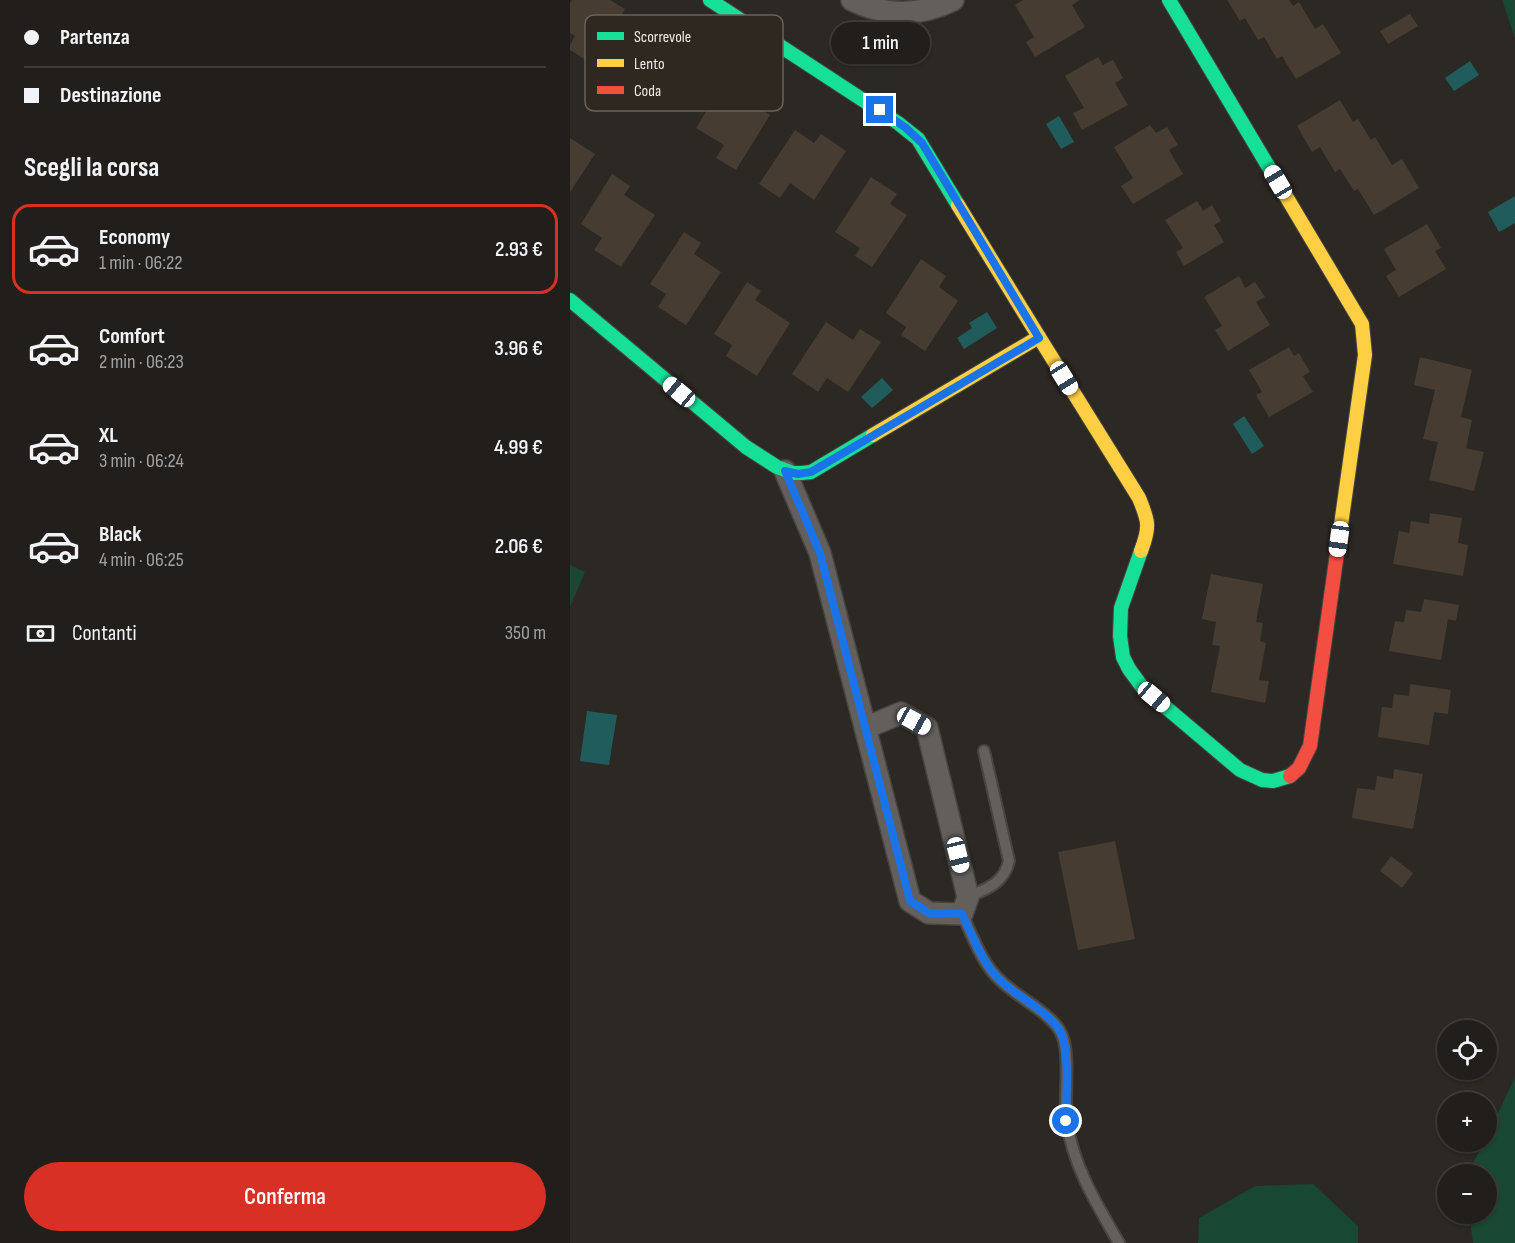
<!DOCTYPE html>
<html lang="it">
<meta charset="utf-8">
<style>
body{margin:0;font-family:"Sofia Sans Condensed",sans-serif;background:#2d2b28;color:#f1f3f6;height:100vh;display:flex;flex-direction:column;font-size:22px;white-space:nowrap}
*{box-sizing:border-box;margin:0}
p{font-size:20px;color:#a2a2a3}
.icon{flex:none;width:33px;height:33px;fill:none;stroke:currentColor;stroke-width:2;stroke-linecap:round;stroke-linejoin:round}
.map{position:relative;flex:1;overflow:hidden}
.sheet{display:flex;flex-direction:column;background:#211e1b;width:570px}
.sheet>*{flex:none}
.guide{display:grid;align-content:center;height:132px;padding:0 24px;background:#211e1b}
.tools{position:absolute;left:867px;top:1020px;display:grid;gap:12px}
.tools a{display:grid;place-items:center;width:60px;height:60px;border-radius:50%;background:#211e1b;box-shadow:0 2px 4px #0004,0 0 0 2px #3e3c3a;font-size:30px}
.end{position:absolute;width:27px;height:27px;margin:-14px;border:8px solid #1a73e8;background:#fff;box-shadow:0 0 0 3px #fff}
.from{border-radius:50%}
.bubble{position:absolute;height:42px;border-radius:21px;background:#211e1b;box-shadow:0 2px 4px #0004,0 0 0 2px #3e3c3a;font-size:20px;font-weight:600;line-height:42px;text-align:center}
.car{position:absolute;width:18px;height:36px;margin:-18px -9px;border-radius:8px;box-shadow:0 0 4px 2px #0007;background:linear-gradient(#fff 24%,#345 0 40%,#fff 0 76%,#345 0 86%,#fff 0)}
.guide b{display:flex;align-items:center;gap:21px;height:57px;font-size:22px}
.guide b+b{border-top:2px solid #3e3c3a}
.guide i{width:15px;height:15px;background:#f1f3f6}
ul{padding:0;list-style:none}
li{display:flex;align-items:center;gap:18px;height:90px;margin:0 12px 9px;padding:0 12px;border:3px solid transparent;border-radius:18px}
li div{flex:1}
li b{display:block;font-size:22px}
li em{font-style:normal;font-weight:600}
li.on{border-color:#d93025}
li>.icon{width:54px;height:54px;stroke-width:1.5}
h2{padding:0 24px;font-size:27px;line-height:72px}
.pay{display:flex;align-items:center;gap:15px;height:66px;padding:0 24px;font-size:22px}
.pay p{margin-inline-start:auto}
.cta{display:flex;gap:12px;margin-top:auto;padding:12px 24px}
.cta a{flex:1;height:69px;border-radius:36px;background:#d93025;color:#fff;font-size:24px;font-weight:600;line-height:69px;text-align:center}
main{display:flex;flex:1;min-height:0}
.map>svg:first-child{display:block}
.green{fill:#184831}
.water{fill:#215c5d}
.building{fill:#473c31}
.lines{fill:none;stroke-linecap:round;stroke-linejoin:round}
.lane-casing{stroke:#484541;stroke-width:14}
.street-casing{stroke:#484541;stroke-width:24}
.fast-casing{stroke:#484541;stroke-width:16}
.slow-casing{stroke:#484541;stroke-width:16}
.jam-casing{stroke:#484541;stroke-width:16}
.lane{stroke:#625f5d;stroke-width:10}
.street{stroke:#625f5d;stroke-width:21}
.fast{stroke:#16e098;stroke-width:14}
.slow{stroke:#ffcf43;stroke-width:14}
.jam{stroke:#f24e42;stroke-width:14}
.route{stroke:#1a73e8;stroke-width:8}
.key{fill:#2f2821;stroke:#69625c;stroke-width:1.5}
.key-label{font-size:16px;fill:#efebe6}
</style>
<main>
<section class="sheet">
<div class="guide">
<b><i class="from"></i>Partenza</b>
<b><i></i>Destinazione</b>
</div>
<h2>Scegli la corsa</h2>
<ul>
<li class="on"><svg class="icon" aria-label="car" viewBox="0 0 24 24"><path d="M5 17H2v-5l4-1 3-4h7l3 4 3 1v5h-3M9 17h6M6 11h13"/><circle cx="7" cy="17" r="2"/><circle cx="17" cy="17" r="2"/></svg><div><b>Economy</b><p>1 min · 06:22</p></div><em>2.93 €</em></li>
<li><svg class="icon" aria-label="car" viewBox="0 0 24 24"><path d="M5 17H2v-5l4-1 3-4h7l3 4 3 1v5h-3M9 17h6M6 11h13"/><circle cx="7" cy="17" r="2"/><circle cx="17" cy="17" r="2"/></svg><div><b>Comfort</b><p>2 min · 06:23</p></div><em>3.96 €</em></li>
<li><svg class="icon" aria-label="car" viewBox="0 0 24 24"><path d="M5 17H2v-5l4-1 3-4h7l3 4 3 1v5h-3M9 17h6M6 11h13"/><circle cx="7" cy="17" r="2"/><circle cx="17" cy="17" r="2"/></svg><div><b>XL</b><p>3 min · 06:24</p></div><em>4.99 €</em></li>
<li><svg class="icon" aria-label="car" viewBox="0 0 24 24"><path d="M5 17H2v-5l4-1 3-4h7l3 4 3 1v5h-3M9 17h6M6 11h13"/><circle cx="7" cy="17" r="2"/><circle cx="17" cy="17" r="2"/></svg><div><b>Black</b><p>4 min · 06:25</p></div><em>2.06 €</em></li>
</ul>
<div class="pay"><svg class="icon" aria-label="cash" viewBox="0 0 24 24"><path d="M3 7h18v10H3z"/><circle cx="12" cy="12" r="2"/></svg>Contanti<p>350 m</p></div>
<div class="cta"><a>Conferma</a></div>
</section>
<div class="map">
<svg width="945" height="1243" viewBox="0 0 945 1243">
<rect width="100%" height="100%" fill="#2c2824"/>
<g class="green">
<polygon points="932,0 945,0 945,38"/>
<polygon points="0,565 15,572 0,607"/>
<polygon points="945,1077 945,1243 903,1243 899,1214 916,1214 916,1174 898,1174 914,1142 916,1142 917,1137"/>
<polygon points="743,1184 788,1226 788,1243 628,1243 629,1218 685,1186"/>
</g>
<g class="water">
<polygon points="900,61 909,75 884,91 875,78"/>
<polygon points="489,116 504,142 491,149 476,124"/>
<polygon points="945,196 945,223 929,232 918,212"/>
<polygon points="417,312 427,328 394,349 387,338 402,328 399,323"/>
<polygon points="312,378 323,390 302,408 291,397"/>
<polygon points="674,416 694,446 682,454 663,424"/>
<polygon points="17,711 47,715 39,765 10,761"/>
</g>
<g class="building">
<polygon points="2,0 40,0 55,9 22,64 0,50 0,45 5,36 0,33 0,3"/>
<polygon points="453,0 510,0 502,5 515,27 465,57 456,42 464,37 445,5"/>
<polygon points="657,0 719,0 723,6 729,2 745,29 753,24 771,53 726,79 712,56 707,59 694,37 688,40 675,18 670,21"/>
<polygon points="840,14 848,26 818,44 810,31"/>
<polygon points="528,57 533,65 543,60 553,78 545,83 558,105 512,130 503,113 514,108 495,76"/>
<polygon points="160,73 193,94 186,106 200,115 166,170 146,158 154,145 126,128"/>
<polygon points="770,100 783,122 788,119 801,140 805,137 822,165 832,159 849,188 804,215 788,189 784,191 770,169 765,172 750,147 742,152 727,126"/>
<polygon points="580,125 586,133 597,127 608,145 599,150 613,174 563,204 551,186 563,178 544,147"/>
<polygon points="225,130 244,143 251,134 276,151 244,200 220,183 210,198 189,184"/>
<polygon points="0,138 25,154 0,192"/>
<polygon points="42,174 60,186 54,195 85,215 51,267 24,250 32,238 11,224"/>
<polygon points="301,177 327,194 320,204 337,215 302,267 285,256 290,248 265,232"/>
<polygon points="627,201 633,211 642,205 651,221 644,225 654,242 614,266 606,252 613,248 595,220"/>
<polygon points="857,224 871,248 865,251 876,269 829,297 816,276 826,270 814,249"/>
<polygon points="114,232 131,243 124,254 151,272 116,325 88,307 96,294 80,284"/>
<polygon points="351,259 376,276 369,287 388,301 355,351 331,335 336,327 316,313"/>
<polygon points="669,276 675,288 685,282 695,297 686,302 700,325 658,351 645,330 652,326 634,297"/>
<polygon points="177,282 191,291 185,300 220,323 187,376 156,356 162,345 144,334"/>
<polygon points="256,322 283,340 290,329 311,342 278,392 257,378 248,392 222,374"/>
<polygon points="719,347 724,356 729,353 740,372 733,376 743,392 699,417 686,395 692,392 679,370"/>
<polygon points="850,357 902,370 891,417 902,420 896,448 914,452 904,491 859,480 868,442 853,439 865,390 844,385"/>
<polygon points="860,513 892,518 888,543 898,545 893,576 823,564 829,531 839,533 841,521 859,524"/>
<polygon points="641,574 693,584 686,622 693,623 690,641 696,643 689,680 699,681 695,703 641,692 650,646 642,645 646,622 632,619"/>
<polygon points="854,599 889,605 886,621 878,619 871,660 819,651 825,621 834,622 836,610 851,612"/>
<polygon points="840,684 881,690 878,714 864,712 859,745 808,737 812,707 822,708 824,694 839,696"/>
<polygon points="824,769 853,774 843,829 782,818 787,788 805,790 807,776 823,779"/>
<polygon points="545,841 565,939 508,950 488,852"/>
<polygon points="821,856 843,873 832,888 810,871"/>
</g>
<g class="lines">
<g class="lane-casing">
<g id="lane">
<path d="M398,897C417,889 434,883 439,861L414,751"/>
<path d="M392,914C403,937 412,964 431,981C446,996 480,1013 490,1031C502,1051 493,1098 497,1122C503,1166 527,1205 549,1243"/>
</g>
</g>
<g class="street-casing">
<g id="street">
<path d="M282,0C315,17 351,16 383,0"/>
<polyline points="215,471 250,553 340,901 359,913 392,914 398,897 357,728 331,713 295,728"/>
</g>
</g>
<g class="fast-casing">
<g id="fast">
<polyline points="140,0 328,123 348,139 388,205"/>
<polyline points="599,0 704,176"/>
<polyline points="0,300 176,447 207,467 223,473 232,473 241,472 303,435"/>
<polyline points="571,551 551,608 550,636 553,657 559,669 573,688 670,770 692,780 703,781 720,776"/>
</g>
</g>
<g class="slow-casing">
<g id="slow">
<polyline points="704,176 792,324 795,355 769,539"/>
<path d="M469,337L569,498C579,522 580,527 571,551"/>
<polyline points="303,435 469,337 388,205"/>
</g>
</g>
<g class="jam-casing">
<polyline id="jam" points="720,776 729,768 740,746 769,539"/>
</g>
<use href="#lane" class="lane"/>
<use href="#street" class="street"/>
<use href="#fast" class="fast"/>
<use href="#slow" class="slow"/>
<use href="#jam" class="jam"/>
</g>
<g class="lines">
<path class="route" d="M310,110L336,128L352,143L469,338L241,472L228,474L215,471L250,553L340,901L359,913L392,914C403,937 413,965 432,982C446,995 484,1016 491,1033C500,1054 496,1097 496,1121"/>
</g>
<rect x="15" y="15" width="198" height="96" rx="9" class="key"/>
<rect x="27" y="32" width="27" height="8" fill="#16e098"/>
<rect x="27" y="59" width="27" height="8" fill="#ffcf43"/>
<rect x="27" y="86" width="27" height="8" fill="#f24e42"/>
<g class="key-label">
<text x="64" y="42">Scorrevole</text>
<text x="64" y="69">Lento</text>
<text x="64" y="96">Coda</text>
</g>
</svg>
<div class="tools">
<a><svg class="icon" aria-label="locate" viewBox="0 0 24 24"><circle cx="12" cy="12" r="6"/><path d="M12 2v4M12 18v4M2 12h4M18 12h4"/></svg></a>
<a>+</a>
<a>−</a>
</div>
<i class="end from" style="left:496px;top:1121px"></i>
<i class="end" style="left:310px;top:110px"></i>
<div class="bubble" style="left:261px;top:22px;width:99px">1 min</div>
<i class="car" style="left:708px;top:182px;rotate:329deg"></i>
<i class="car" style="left:494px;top:378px;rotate:148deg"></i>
<i class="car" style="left:109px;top:392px;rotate:310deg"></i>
<i class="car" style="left:769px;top:539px;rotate:188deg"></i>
<i class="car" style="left:584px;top:697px;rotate:130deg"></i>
<i class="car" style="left:344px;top:721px;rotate:119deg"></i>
<i class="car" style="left:388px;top:855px;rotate:166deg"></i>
</div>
</main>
